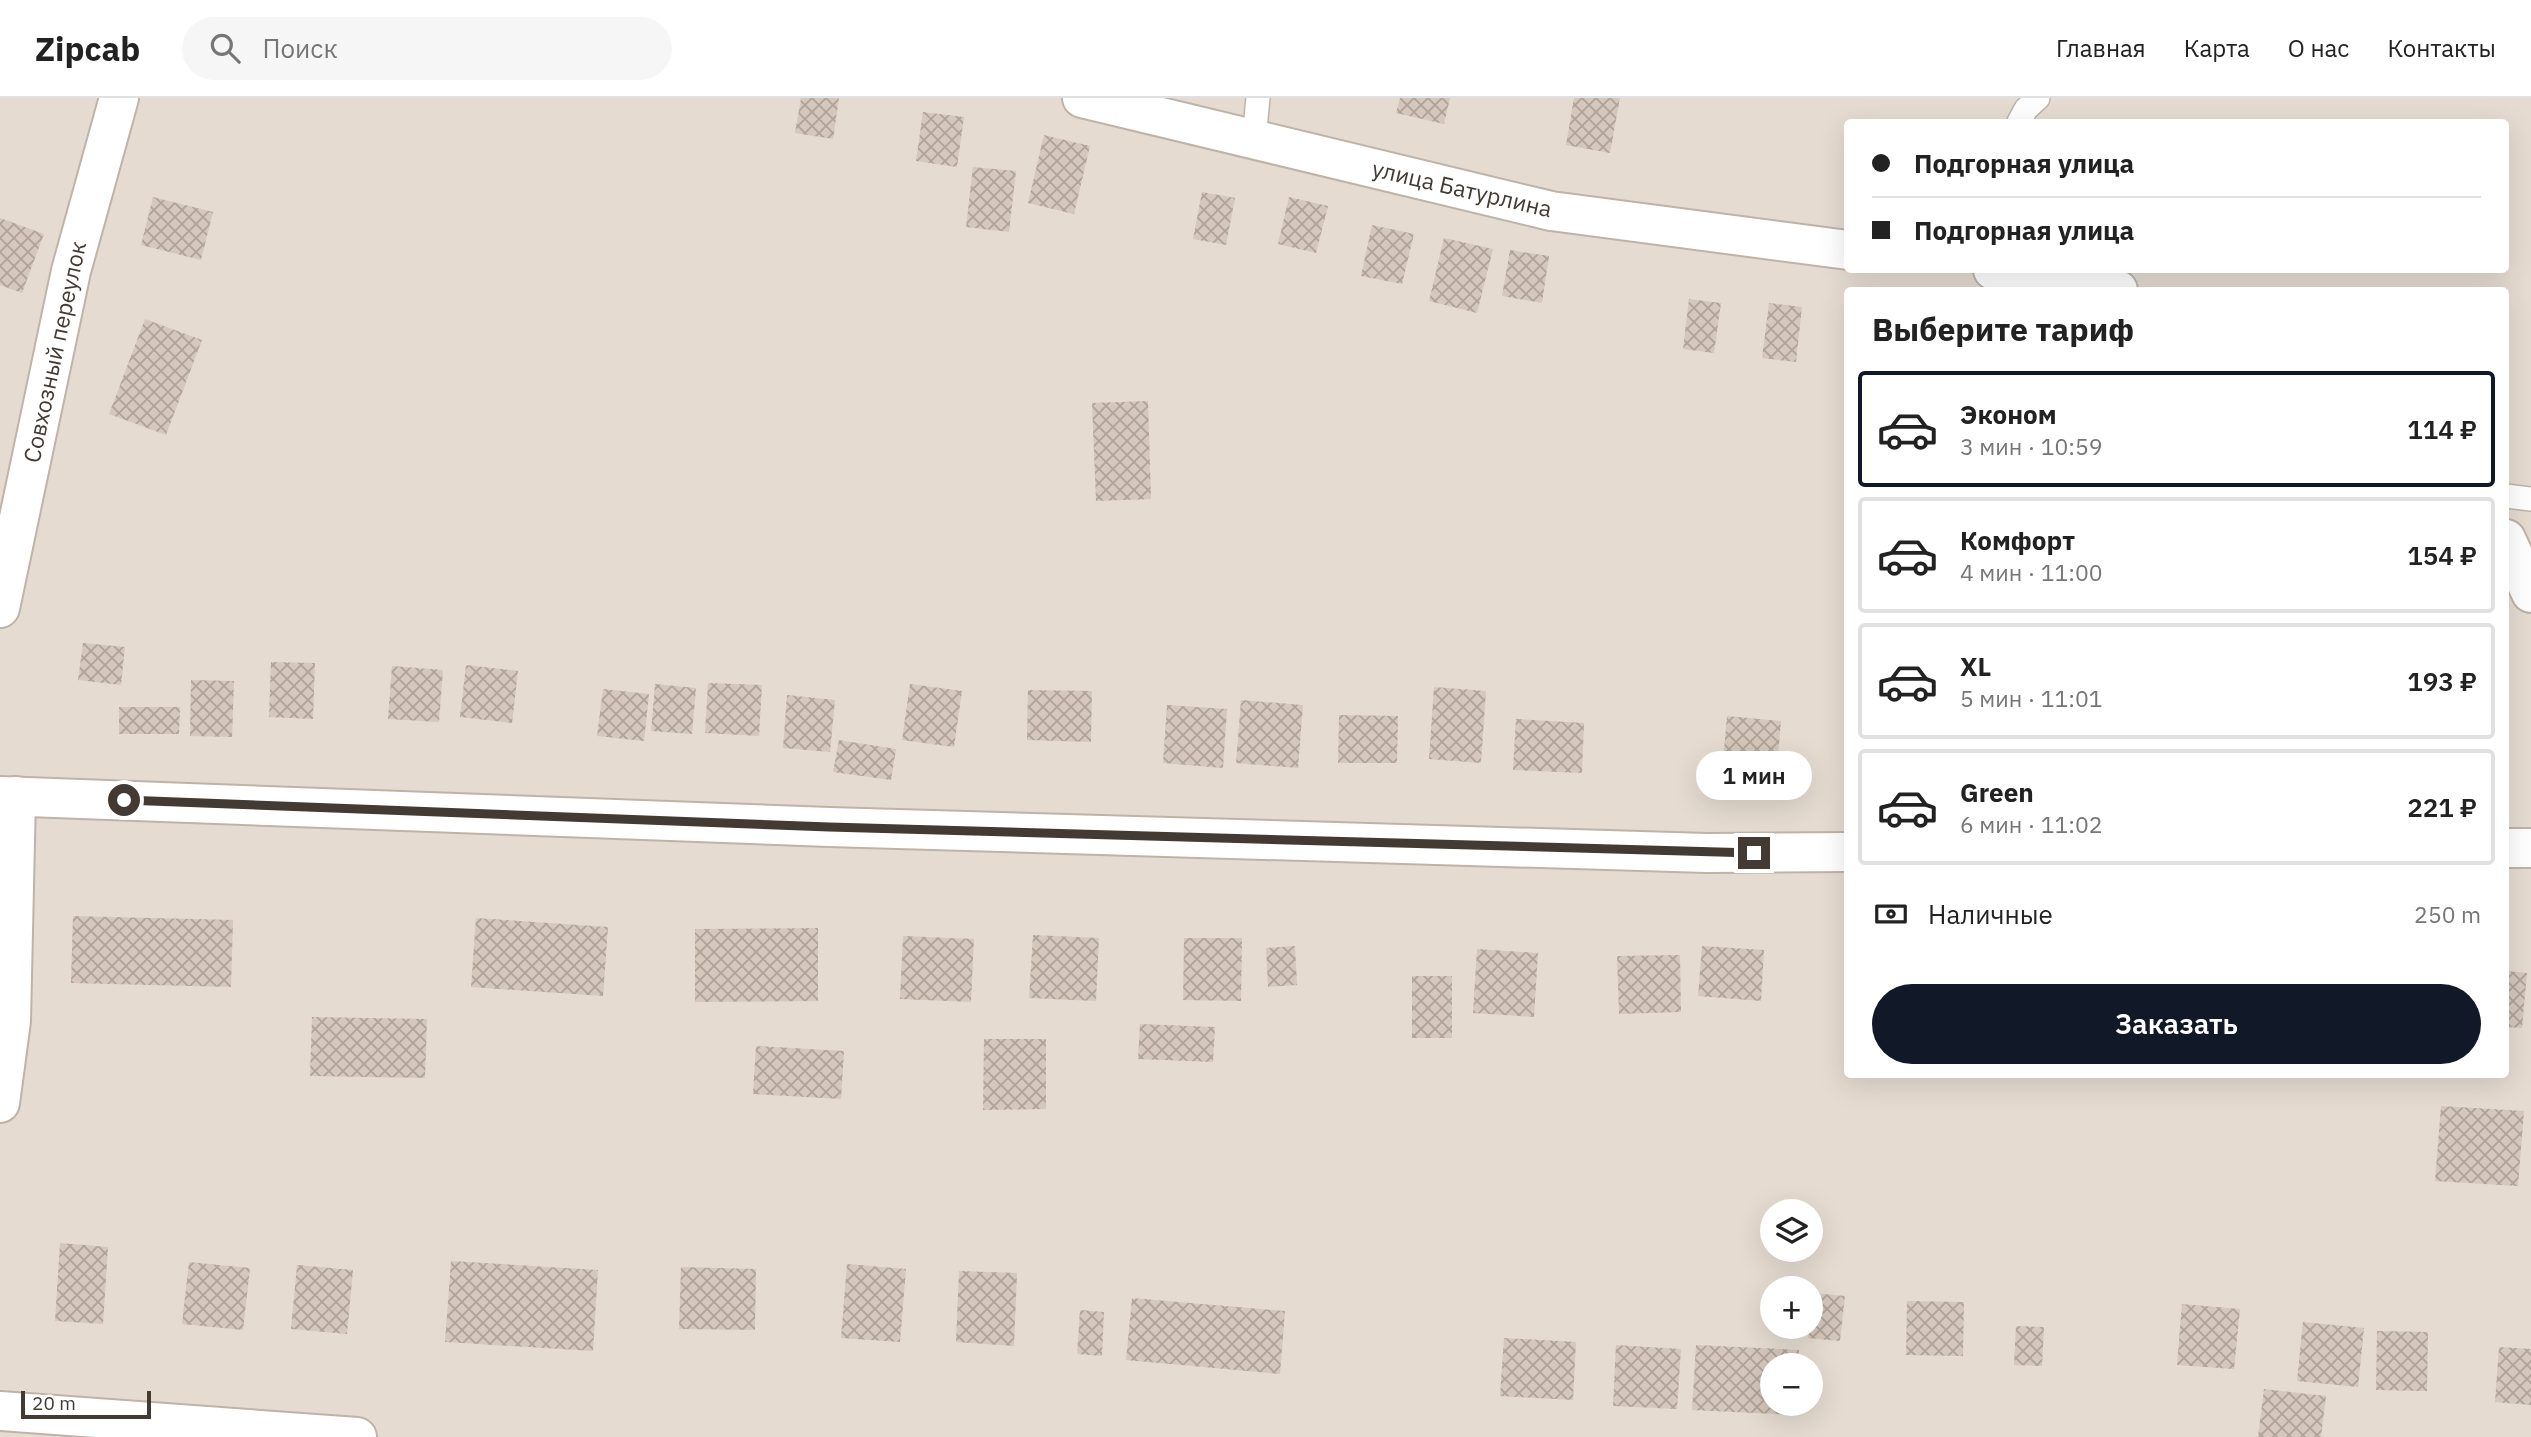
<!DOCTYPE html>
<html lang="ru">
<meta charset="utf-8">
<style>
body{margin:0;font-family:"IBM Plex Sans",sans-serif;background:#f6f6f6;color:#222;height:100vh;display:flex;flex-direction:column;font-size:26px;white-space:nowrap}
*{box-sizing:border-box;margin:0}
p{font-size:23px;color:#767676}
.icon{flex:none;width:38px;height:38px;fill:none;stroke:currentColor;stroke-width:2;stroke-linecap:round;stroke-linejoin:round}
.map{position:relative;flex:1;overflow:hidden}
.drawer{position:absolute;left:1844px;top:189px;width:665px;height:791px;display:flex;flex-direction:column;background:#fff;border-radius:7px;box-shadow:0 7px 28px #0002}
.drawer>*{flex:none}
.hud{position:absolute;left:1844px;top:21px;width:665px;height:154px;border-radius:7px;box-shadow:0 7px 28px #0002;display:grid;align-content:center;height:154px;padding:0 28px;background:#fff}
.controls{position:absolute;left:1760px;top:1101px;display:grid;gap:14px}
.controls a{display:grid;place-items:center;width:63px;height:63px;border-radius:50%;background:#fff;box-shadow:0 7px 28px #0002;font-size:35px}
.scale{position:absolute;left:21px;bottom:18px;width:130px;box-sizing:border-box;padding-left:7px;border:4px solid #423a33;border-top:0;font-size:19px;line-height:24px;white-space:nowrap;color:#423a33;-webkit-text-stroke:5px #fff;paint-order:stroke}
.end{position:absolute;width:32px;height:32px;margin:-16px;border:9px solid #423a33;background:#fff;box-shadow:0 0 0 4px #fff}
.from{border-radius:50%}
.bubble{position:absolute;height:49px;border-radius:24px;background:#fff;box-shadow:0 7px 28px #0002;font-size:23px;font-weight:600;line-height:49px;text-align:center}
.hud b{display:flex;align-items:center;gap:24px;height:66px;font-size:26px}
.hud b+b{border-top:2px solid #e0e0e0}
.hud i{width:18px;height:18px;background:#222}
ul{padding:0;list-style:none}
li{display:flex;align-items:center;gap:21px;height:116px;margin:0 14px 10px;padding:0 14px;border:4px solid #e0e0e0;border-radius:7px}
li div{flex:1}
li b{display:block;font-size:26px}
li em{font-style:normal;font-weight:600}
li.active{border-color:#111827}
li>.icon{width:63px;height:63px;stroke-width:1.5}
h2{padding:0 28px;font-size:32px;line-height:84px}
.pay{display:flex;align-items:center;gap:18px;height:77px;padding:0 28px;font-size:26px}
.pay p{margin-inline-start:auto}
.button{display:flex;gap:14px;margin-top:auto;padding:14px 28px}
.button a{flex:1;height:80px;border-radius:42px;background:#111827;color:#fff;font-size:28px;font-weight:600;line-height:80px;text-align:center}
header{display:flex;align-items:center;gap:42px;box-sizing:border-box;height:98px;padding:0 35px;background:#fff;border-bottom:2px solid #e0e0e0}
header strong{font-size:33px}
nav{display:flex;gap:38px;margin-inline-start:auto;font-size:24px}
.search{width:490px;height:63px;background:#f6f6f6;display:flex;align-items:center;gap:18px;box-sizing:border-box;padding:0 24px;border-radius:38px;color:#767676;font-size:26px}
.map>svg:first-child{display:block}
.residential{fill:#e5dbd1;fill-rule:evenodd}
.building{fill:url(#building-cross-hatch)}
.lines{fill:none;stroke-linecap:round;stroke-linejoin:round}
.service-casing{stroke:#bfb3a8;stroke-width:26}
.minor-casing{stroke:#bfb3a8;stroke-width:42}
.service{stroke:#fff;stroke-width:23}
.minor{stroke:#fff;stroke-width:38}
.route{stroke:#423a33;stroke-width:9}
.labels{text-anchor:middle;stroke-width:5;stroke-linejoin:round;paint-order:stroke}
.street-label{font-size:23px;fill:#423a33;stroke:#fff}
</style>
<header>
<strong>Zipcab</strong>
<div class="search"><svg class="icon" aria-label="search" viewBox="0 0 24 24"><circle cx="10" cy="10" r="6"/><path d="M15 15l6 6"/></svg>Поиск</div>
<nav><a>Главная</a><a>Карта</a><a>О нас</a><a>Контакты</a></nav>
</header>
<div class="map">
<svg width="2531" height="1339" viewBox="0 0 2531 1339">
<defs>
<pattern id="building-cross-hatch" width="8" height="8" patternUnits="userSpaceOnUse" patternTransform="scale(1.75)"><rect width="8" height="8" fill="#d5c7bb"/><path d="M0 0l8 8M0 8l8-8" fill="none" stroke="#aea399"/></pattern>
</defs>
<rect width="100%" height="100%" fill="#f1eae2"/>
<path class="residential" d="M0,0H2531V1339H0ZM1848,24H2506V172H1848ZM1848,192H2506V976H1848ZM1773,1113H1811V1152H1773ZM1773,1190H1811V1228H1773ZM1773,1267H1811V1306H1773Z"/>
<g class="building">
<polygon points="801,0 839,0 833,41 795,35"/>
<polygon points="1400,0 1450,0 1444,26 1396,15"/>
<polygon points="1574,0 1620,0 1610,55 1566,47"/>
<polygon points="923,14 964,19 957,69 916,63"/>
<polygon points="1044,37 1090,48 1074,116 1028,105"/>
<polygon points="973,69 1016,73 1009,134 966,129"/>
<polygon points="1202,94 1235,100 1226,147 1193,141"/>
<polygon points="153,99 213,114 201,162 141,147"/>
<polygon points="1289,99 1328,108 1316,155 1278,146"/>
<polygon points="0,120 44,136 22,195 0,187"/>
<polygon points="1372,127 1414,136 1402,186 1361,178"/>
<polygon points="1444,140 1493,151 1477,215 1429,203"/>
<polygon points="1510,152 1549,158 1542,205 1502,198"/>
<polygon points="1689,201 1721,205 1714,255 1683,251"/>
<polygon points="1769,205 1802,209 1796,264 1762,260"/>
<polygon points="145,221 202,242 166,337 109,316"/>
<polygon points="1148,303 1151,401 1096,403 1092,305"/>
<polygon points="83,545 125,549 121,587 78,582"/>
<polygon points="271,564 315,565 313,621 269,619"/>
<polygon points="466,567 518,573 512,625 460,619"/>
<polygon points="392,568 443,572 439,624 388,621"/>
<polygon points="191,582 234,583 232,639 190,638"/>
<polygon points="708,585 762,587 759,638 705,635"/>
<polygon points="655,586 696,590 692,636 651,633"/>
<polygon points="910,586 962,593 954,649 902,642"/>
<polygon points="1434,589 1486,593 1481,665 1429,661"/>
<polygon points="603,591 649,596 644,643 597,638"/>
<polygon points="1028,592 1092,593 1091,644 1027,642"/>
<polygon points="787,597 835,602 830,654 783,650"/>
<polygon points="1241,602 1303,607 1298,670 1236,665"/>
<polygon points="1167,607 1227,611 1223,670 1163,665"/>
<polygon points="119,609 180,609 179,636 119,636"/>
<polygon points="1339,617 1398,618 1397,665 1338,665"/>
<polygon points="1727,618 1781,623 1776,680 1722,675"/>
<polygon points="1516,621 1584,625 1582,675 1513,672"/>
<polygon points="839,642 896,651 891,682 833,674"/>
<polygon points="73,818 233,822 231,889 71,885"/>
<polygon points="476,820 608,829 603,898 471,889"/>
<polygon points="818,830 818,903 695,904 695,831"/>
<polygon points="1033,837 1099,840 1096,903 1029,900"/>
<polygon points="903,838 974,841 971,904 900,901"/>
<polygon points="1184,840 1242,840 1241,903 1183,902"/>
<polygon points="1295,848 1297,887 1268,889 1266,850"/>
<polygon points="1702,848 1764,852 1761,903 1698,898"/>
<polygon points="1477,851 1538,855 1534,919 1473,915"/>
<polygon points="1680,857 1681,914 1619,916 1617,858"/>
<polygon points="2506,873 2527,875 2522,930 2506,929"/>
<rect x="1412" y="878" width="40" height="62"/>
<polygon points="312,919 427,921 425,980 310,978"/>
<polygon points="1140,926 1215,929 1213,964 1138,961"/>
<polygon points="984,941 1046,941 1046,1011 983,1012"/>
<polygon points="756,948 844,953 841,1001 753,996"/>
<polygon points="2441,1008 2524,1013 2518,1088 2435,1083"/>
<polygon points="60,1145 108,1149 103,1226 55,1223"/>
<polygon points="451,1163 598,1172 593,1253 445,1244"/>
<polygon points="189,1164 250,1170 243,1232 182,1226"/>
<polygon points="847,1166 906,1171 900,1244 841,1240"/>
<polygon points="297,1167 353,1172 347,1236 291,1231"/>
<polygon points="681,1169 756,1171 755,1232 679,1231"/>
<polygon points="959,1173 1017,1175 1014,1248 956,1244"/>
<polygon points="1812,1195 1845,1198 1840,1243 1808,1240 1809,1228 1811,1228"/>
<polygon points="1132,1200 1285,1213 1280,1276 1126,1262"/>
<polygon points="1907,1203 1964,1204 1963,1258 1906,1257"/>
<polygon points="2182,1206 2240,1211 2234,1271 2177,1267"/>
<polygon points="1080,1212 1104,1214 1102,1258 1077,1256"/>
<polygon points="2303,1224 2364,1230 2358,1289 2297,1283"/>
<polygon points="2016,1228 2044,1229 2042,1268 2014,1267"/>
<polygon points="2377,1233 2428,1234 2427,1293 2376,1292"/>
<polygon points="1504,1240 1576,1244 1573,1302 1500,1298"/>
<polygon points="1616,1247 1681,1251 1677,1311 1613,1308"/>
<polygon points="1696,1247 1799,1252 1799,1267 1773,1267 1773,1306 1796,1306 1795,1317 1692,1312"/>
<polygon points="2499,1249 2531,1251 2531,1307 2495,1304"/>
<polygon points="2264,1291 2326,1298 2321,1339 2258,1339"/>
</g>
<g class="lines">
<g class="service-casing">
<g id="service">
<polyline points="2019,24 2026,11 2038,0"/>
<polyline points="1254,41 1258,0"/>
<polyline points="2506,398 2531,401"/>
</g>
</g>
<g class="minor-casing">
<g id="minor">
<polyline points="1082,0 1551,113 1848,152"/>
<polyline points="1993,172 2118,192"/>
<polyline points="2506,441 2531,495"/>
<polyline points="0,510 71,173 119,0"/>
<polyline points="0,698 829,729 1707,755 1848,754"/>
<polyline points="2506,750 2531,750"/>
<polyline points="0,1005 11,923 16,698"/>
<polyline points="0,1313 357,1339"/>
</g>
</g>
<use href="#service" class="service"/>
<use href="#minor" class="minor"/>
</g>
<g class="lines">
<polyline class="route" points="124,702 829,729 1754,755"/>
</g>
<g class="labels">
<g class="street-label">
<text transform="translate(1462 91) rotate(13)" y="8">улица Батурлина</text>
<text transform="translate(55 254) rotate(-78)" y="8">Совхозный переулок</text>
</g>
</g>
</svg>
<div class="controls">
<a><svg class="icon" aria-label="layers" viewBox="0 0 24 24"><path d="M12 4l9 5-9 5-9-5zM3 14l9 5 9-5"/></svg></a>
<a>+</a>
<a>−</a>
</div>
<div class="scale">20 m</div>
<i class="end from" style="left:124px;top:702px"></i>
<i class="end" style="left:1754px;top:755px"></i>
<div class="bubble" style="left:1696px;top:653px;width:116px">1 мин</div>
<div class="hud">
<b><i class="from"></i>Подгорная улица</b>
<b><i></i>Подгорная улица</b>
</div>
<section class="drawer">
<h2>Выберите тариф</h2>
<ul>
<li class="active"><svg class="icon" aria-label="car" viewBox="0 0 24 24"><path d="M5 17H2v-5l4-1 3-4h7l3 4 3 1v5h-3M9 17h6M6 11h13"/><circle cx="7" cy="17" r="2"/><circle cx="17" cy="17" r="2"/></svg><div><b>Эконом</b><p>3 мин · 10:59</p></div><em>114 ₽</em></li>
<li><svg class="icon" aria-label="car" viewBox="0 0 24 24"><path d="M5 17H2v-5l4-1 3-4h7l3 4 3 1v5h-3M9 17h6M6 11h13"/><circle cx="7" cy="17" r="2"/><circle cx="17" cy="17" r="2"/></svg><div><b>Комфорт</b><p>4 мин · 11:00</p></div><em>154 ₽</em></li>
<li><svg class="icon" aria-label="car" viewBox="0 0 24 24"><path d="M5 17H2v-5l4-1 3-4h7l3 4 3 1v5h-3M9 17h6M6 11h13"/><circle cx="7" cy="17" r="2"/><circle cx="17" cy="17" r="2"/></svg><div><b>XL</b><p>5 мин · 11:01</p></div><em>193 ₽</em></li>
<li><svg class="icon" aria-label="car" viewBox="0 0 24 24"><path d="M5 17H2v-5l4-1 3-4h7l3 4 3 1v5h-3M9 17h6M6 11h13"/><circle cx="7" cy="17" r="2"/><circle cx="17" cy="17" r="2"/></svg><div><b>Green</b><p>6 мин · 11:02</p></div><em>221 ₽</em></li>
</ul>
<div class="pay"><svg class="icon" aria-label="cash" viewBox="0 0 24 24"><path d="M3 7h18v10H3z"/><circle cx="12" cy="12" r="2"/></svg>Наличные<p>250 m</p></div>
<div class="button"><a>Заказать</a></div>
</section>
</div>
